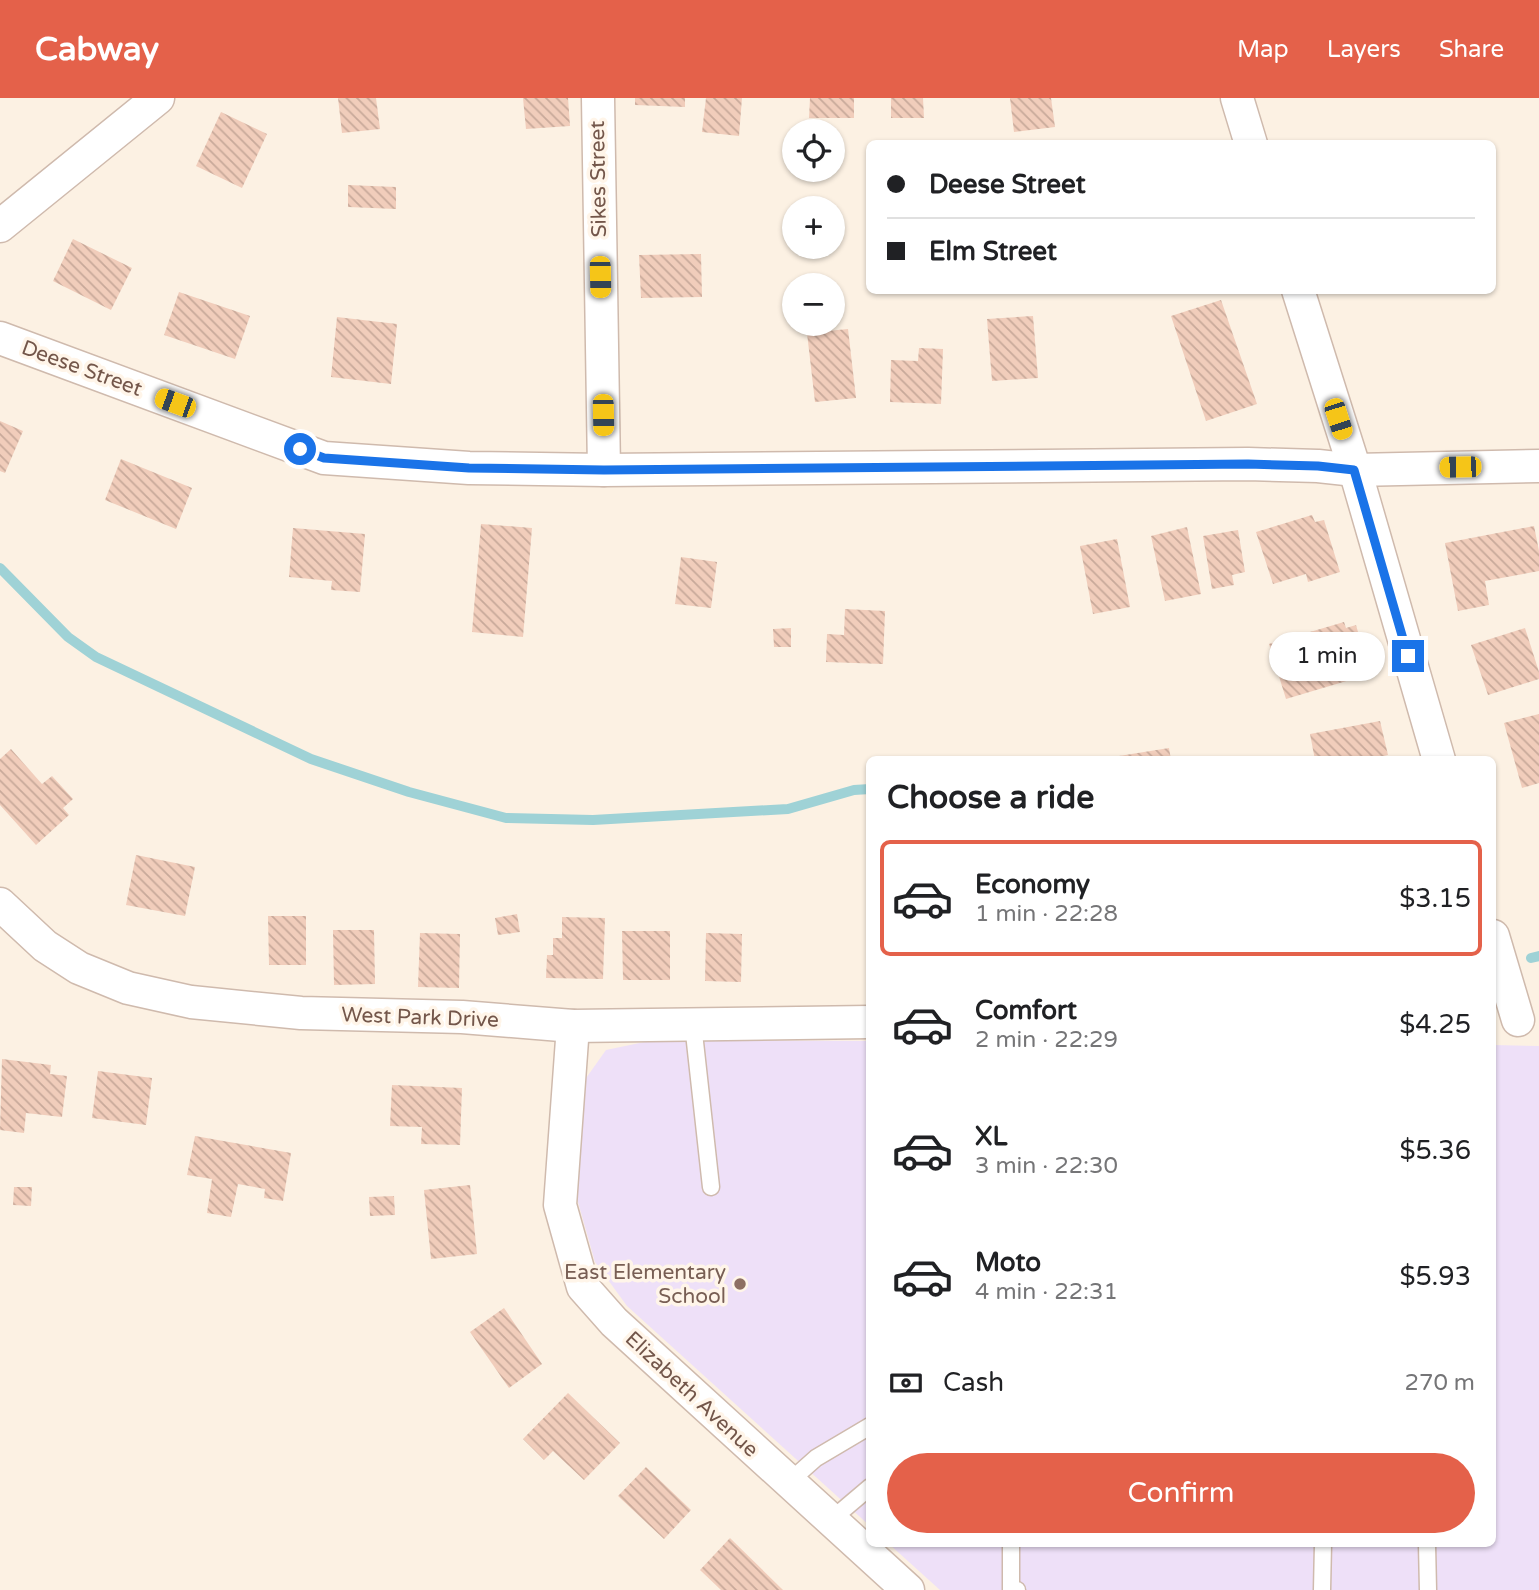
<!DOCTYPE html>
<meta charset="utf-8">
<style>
body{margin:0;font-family:"Varela Round",sans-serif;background:#f6f6f6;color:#202124;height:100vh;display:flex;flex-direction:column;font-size:26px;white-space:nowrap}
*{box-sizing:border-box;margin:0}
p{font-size:23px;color:#757577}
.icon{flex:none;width:38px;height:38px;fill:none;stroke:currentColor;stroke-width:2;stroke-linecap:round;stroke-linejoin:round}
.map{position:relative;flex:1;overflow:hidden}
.drawer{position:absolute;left:866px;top:658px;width:630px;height:791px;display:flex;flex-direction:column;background:#fff;border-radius:10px;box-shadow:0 2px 5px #0004}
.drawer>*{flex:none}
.top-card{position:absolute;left:866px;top:42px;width:630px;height:154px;border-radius:10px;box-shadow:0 2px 5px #0004;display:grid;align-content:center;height:154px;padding:0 21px;background:#fff}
.controls{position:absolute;left:782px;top:21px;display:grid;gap:14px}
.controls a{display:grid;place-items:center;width:63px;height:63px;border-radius:50%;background:#fff;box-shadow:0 2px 5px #0004;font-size:35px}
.end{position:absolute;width:32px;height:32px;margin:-16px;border:9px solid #1a73e8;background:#fff;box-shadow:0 0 0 4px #fff}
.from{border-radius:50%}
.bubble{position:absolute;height:49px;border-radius:24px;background:#fff;box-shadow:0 2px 5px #0004;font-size:23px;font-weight:600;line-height:49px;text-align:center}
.car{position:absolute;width:21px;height:42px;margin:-21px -10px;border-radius:9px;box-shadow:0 0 5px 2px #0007;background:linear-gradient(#f5c518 24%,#345 0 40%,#f5c518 0 76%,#345 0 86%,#f5c518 0)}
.top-card b{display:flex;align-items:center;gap:24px;height:66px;font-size:26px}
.top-card b+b{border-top:2px solid #e0e0e0}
.top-card i{width:18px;height:18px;background:#202124}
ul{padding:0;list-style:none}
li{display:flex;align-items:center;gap:21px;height:116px;margin:0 14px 10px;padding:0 7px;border:4px solid transparent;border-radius:10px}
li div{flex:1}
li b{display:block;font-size:26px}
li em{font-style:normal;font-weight:600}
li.active{border-color:#e4614a}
li>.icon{width:63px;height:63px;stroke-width:1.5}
h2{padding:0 21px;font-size:32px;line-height:84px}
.pay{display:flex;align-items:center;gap:18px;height:77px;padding:0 21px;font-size:26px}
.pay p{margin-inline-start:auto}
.primary-button{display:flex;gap:14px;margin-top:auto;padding:14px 21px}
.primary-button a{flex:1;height:80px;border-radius:42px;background:#e4614a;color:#fff;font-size:28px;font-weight:600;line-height:80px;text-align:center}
header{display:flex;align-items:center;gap:42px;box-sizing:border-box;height:98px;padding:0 35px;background:#e4614a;color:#fff}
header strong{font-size:33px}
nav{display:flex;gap:38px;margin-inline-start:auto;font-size:24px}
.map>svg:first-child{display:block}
.education{fill:#eee0f8}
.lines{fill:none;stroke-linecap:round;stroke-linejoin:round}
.stream{stroke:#9fd2d6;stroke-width:10}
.building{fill:url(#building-back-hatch)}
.lane-casing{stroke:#cfbaad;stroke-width:19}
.street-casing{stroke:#cfbaad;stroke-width:35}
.lane{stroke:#fff;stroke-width:16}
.street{stroke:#fff;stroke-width:32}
.route{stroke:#1a73e8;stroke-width:9}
.education-dot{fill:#8d6e63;stroke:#fff5e9;stroke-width:2.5}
.labels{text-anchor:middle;stroke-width:7;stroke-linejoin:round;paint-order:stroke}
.street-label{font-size:21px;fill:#73564a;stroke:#fff5e9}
.education-label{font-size:21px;fill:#785e54;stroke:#fff5e9;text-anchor:end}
</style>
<header>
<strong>Cabway</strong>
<nav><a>Map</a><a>Layers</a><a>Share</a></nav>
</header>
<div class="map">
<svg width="1539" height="1492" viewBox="0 0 1539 1492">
<defs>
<pattern id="building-back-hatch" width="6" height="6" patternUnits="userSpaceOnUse" patternTransform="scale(1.75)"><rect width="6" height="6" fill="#f1cdbb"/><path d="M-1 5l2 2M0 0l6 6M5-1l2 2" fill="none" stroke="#c8a99a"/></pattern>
</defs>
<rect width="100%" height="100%" fill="#fcf1e3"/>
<g class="education">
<polygon points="654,942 870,943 870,1428 627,1208 595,1164 572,1083 584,983 606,952"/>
<polygon points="1493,947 1539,948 1539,1492 940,1492 889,1446 1493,1446"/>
</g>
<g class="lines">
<g class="stream">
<polyline points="0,470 68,539 96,559 311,661 409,694 506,720 593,722 788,711 854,692 870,691"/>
<polyline points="1531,860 1539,858"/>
</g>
</g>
<g class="building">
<polygon points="338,0 376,0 380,31 342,35"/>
<polygon points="523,0 568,0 570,28 526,31"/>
<polygon points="635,0 685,0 685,9 635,7"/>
<polygon points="706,0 742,0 739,38 702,34"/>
<polygon points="810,0 854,0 854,20 809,20"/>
<polygon points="891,0 923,0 924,20 891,20"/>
<polygon points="1010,0 1051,0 1055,29 1014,34"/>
<polygon points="221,14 267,36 242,90 196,68"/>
<polygon points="348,87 396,89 396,111 348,109"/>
<polygon points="73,141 132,170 111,212 53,183"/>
<polygon points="701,156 702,199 641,200 639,157"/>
<polygon points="179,194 250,218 235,261 164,237"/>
<polygon points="1221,202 1257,306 1206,323 1171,218"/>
<polygon points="1033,218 1038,280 992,283 987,221"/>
<polygon points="337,219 397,226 391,286 331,279"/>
<polygon points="848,231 856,300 815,304 807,235"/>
<polygon points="919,250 943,251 941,306 890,304 891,262 918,263"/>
<polygon points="0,323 23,333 5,375 0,373"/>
<polygon points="121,361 192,390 176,431 105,402"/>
<polygon points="1312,417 1315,424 1324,422 1340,474 1308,484 1306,476 1273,486 1256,434"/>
<polygon points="481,426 532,430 523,539 472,534"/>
<polygon points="1534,428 1539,453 1539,473 1485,483 1489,507 1458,513 1445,445"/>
<polygon points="1187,429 1201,496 1165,503 1151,438"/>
<polygon points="293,430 365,436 360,494 331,492 332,483 289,479"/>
<polygon points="1238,432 1245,474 1232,477 1234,487 1212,491 1203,438"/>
<polygon points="1117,441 1130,509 1093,516 1080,448"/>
<polygon points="681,459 717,464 711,510 675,506"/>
<polygon points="845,511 885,513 883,566 826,564 827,536 844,537"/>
<polygon points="1344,524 1346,530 1356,527 1370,576 1286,601 1269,546"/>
<polygon points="791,530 791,549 774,549 773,531"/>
<polygon points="1525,530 1539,574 1539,581 1488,597 1471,547"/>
<polygon points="1539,616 1539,685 1522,690 1504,625"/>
<polygon points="1380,623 1388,657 1366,662 1315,662 1310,636"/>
<polygon points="1169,650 1171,662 1119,662 1119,658"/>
<polygon points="11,651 42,686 52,678 73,701 63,710 69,717 36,747 0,707 0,661"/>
<polygon points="136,757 195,769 185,818 126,807"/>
<polygon points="517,816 520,834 498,837 495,820"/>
<polygon points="268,818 306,818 306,867 269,867"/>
<polygon points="562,819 605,820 603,881 546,880 547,857 553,857 553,840 562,840"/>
<polygon points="333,832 374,832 375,886 334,887"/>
<polygon points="622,833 670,833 670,882 623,882"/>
<polygon points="420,835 460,836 459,890 418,889"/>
<polygon points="706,835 742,836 741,884 705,883"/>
<polygon points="2,961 51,967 50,976 67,978 62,1019 26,1015 24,1035 0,1032"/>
<polygon points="98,973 152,980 146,1027 92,1020"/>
<polygon points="392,987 462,990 460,1047 421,1046 422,1029 390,1028"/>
<polygon points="195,1038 291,1055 283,1103 264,1100 265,1091 238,1086 231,1119 207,1115 212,1081 187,1077"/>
<polygon points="470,1087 477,1156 431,1161 424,1092"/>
<polygon points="14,1089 32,1089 31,1108 13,1107"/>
<polygon points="394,1098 395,1117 370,1118 369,1099"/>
<polygon points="504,1210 542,1266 509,1290 470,1234"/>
<polygon points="568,1295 620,1345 584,1382 553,1353 544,1362 523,1341"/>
<polygon points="646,1369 691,1412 664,1441 618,1398"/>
<polygon points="730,1440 783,1492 721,1492 700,1472"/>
</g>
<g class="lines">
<g class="lane-casing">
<g id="lane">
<polyline points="693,926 711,1089"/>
<polyline points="789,1384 816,1360 870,1328"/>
<polyline points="831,1422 870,1389"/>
<polyline points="1011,1446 1011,1492 1017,1492"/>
<polyline points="1427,1446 1428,1492"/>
<polyline points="1322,1492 1323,1446"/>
</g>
</g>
<g class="street-casing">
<g id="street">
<polyline points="598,0 604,372"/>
<polyline points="1237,0 1251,46"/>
<polyline points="0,128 158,0"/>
<polyline points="1298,192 1355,372 1439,662"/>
<polyline points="0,240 324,360 469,370 604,372 1248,366 1318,368 1355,372 1539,368"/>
<polyline points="0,806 45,848 79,870 128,890 191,904 301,915 462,919 573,928 870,924"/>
<polyline points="1493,838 1518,922"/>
<polyline points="573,928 560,1107 583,1189 614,1224 908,1492"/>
</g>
</g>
<use href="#lane" class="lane"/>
<use href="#street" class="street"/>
</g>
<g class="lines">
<polyline class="route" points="300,351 324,360 469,370 604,372 1248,366 1318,368 1354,372 1408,558"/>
</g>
<circle class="education-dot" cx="740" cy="1186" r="7"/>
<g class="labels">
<g class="street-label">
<text transform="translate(598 81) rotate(-91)" y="7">Sikes Street</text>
<text transform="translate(82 270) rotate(20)" y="7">Deese Street</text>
<text transform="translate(420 919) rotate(2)" y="7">West Park Drive</text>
<text transform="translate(692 1296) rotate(43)" y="7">Elizabeth Avenue</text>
</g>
<g class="education-label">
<text x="726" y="1181">East Elementary<tspan x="726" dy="24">School</tspan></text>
</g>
</g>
</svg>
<div class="controls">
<a><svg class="icon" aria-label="locate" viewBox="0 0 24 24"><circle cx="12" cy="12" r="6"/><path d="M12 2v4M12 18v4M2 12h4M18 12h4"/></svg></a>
<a>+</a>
<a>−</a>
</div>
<i class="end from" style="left:300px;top:351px"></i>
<i class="end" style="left:1408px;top:558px"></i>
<div class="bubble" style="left:1269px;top:534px;width:116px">1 min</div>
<i class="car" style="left:600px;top:179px;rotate:179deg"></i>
<i class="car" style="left:175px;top:305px;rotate:290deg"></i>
<i class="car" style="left:603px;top:317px;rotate:179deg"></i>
<i class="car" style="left:1338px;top:321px;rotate:162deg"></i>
<i class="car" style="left:1460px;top:369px;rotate:269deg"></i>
<div class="top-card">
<b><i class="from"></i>Deese Street</b>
<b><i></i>Elm Street</b>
</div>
<section class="drawer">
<h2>Choose a ride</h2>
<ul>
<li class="active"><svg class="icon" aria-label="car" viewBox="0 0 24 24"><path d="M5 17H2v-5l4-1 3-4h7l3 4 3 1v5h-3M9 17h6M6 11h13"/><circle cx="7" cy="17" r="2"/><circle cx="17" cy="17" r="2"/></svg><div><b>Economy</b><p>1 min · 22:28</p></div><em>$3.15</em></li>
<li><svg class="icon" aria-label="car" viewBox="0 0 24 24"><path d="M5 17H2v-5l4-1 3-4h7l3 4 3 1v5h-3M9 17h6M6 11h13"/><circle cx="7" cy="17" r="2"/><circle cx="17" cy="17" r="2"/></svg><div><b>Comfort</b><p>2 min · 22:29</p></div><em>$4.25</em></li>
<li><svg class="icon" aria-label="car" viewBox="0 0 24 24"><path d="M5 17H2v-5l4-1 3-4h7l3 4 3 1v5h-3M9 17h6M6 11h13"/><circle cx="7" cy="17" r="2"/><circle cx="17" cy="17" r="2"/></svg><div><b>XL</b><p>3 min · 22:30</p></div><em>$5.36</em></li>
<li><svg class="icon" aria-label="car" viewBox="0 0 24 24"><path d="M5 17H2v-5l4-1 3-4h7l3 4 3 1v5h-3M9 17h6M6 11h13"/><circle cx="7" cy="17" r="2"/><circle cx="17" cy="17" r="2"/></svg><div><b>Moto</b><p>4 min · 22:31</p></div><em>$5.93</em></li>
</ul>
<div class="pay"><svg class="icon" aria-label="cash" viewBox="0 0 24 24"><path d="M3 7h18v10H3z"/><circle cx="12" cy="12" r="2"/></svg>Cash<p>270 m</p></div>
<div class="primary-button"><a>Confirm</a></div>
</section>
</div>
